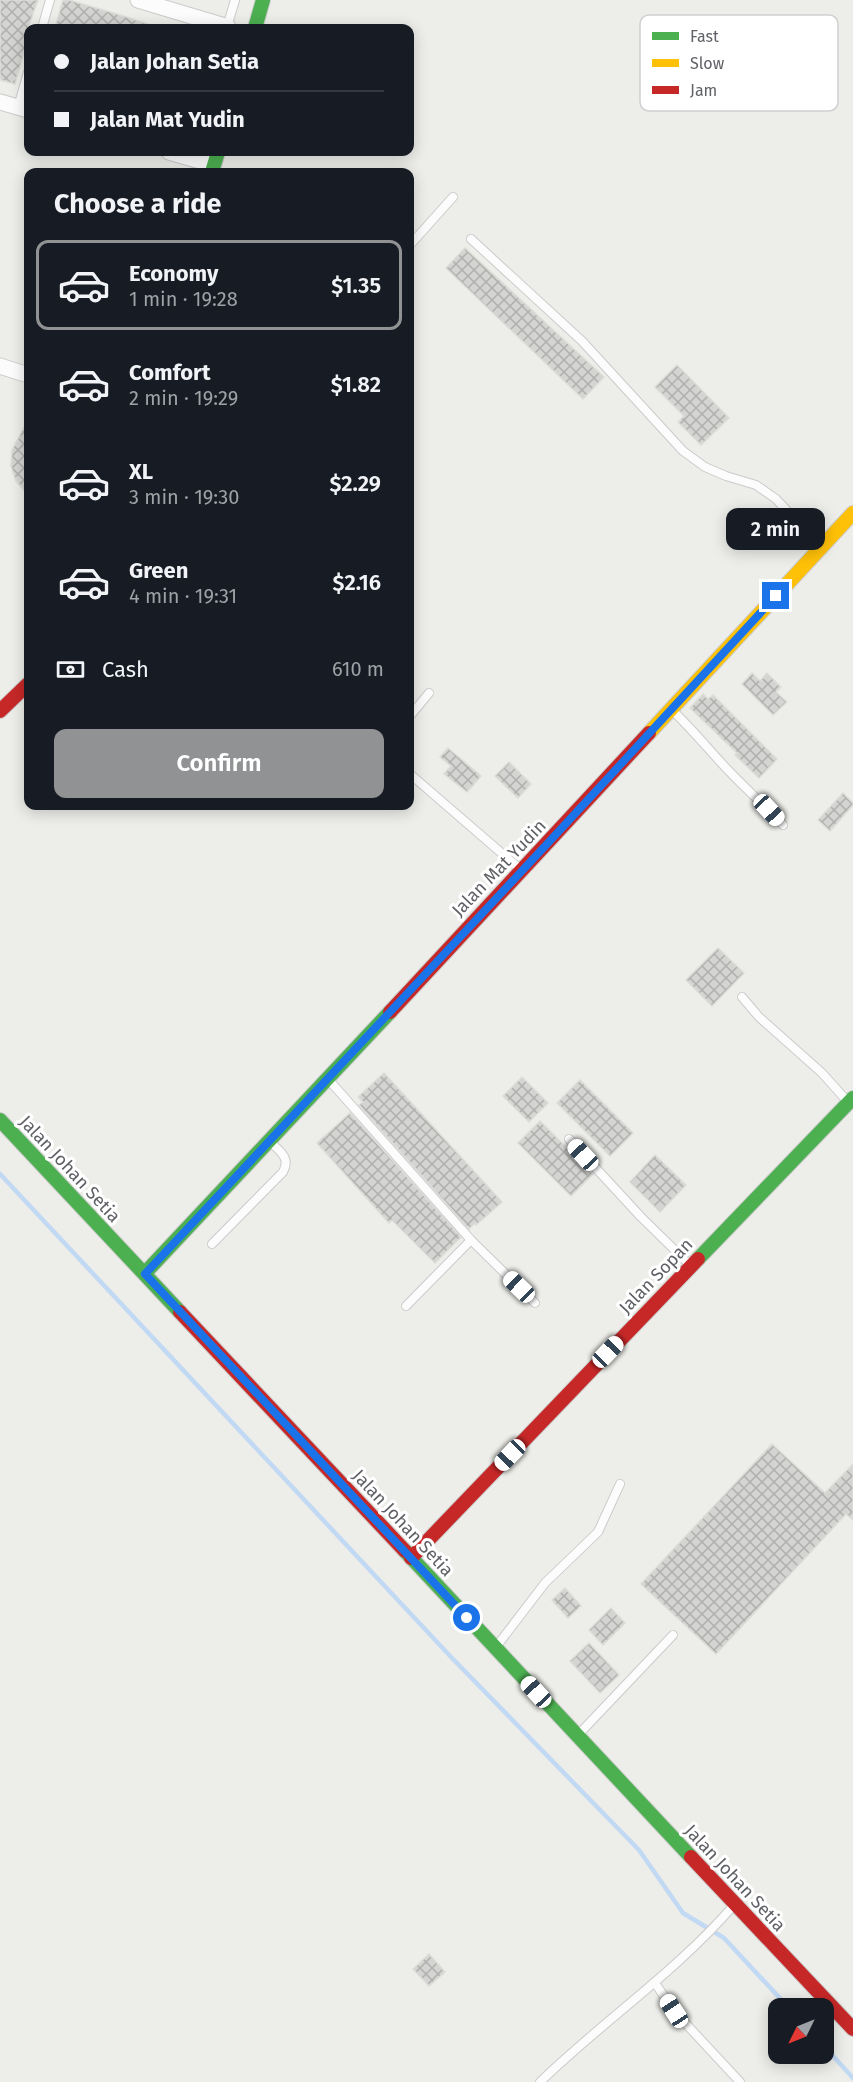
<!DOCTYPE html>
<meta charset="utf-8">
<style>
body{margin:0;font-family:"Fira Sans",sans-serif;background:#242831;color:#f1f3f6;height:100vh;display:flex;flex-direction:column;font-size:22px;white-space:nowrap}
*{box-sizing:border-box;margin:0}
p{font-size:20px;color:#9ea1a6}
.icon{flex:none;width:33px;height:33px;fill:none;stroke:currentColor;stroke-width:2;stroke-linecap:round;stroke-linejoin:round}
.map{position:relative;flex:1;overflow:hidden}
.details{position:absolute;left:24px;top:168px;width:390px;height:642px;display:flex;flex-direction:column;background:#171b24;border-radius:12px;box-shadow:0 3px 15px #0003}
.details>*{flex:none}
.banner{position:absolute;left:24px;top:24px;width:390px;height:132px;border-radius:12px;box-shadow:0 3px 15px #0003;display:grid;align-content:center;height:132px;padding:0 30px;background:#171b24}
.needle{width:39px;rotate:227deg}
.buttons{position:absolute;left:768px;top:1998px;display:grid;gap:12px}
.buttons a{display:grid;place-items:center;width:66px;height:66px;border-radius:12px;background:#171b24;box-shadow:0 3px 15px #0003;font-size:30px}
.end{position:absolute;width:27px;height:27px;margin:-14px;border:8px solid #1a73e8;background:#fff;box-shadow:0 0 0 3px #fff}
.from{border-radius:50%}
.bubble{position:absolute;height:42px;border-radius:12px;background:#171b24;box-shadow:0 3px 15px #0003;font-size:20px;font-weight:600;line-height:42px;text-align:center}
.car{position:absolute;width:18px;height:36px;margin:-18px -9px;border-radius:8px;box-shadow:0 0 4px 2px #0007;background:linear-gradient(#fff 24%,#345 0 40%,#fff 0 76%,#345 0 86%,#fff 0)}
.banner b{display:flex;align-items:center;gap:21px;height:57px;font-size:22px}
.banner b+b{border-top:2px solid #363941}
.banner i{width:15px;height:15px;background:#f1f3f6}
ul{padding:0;list-style:none}
li{display:flex;align-items:center;gap:18px;height:90px;margin:0 12px 9px;padding:0 18px;border:3px solid transparent;border-radius:12px}
li div{flex:1}
li b{display:block;font-size:22px}
li em{font-style:normal;font-weight:600}
li.selected{border-color:#919294}
li>.icon{width:54px;height:54px;stroke-width:1.5}
h2{padding:0 30px;font-size:27px;line-height:72px}
.pay{display:flex;align-items:center;gap:15px;height:66px;padding:0 30px;font-size:22px}
.pay p{margin-inline-start:auto}
.primary-button{display:flex;gap:12px;margin-top:auto;padding:12px 30px}
.primary-button a{flex:1;height:69px;border-radius:12px;background:#919294;color:#fff;font-size:24px;font-weight:600;line-height:69px;text-align:center}
.map>svg:first-child{display:block}
.lines{fill:none;stroke-linecap:round;stroke-linejoin:round}
.stream{stroke:#c2d9f4;stroke-width:4.5}
.building{fill:url(#building-cross-hatch);stroke:#dcdcd8;stroke-width:1.5}
.lane-casing{stroke:#cbcbcb;stroke-width:10}
.street-casing{stroke:#cbcbcb;stroke-width:17}
.fast-casing{stroke:#cbcbcb;stroke-width:16}
.slow-casing{stroke:#cbcbcb;stroke-width:16}
.jam-casing{stroke:#cbcbcb;stroke-width:16}
.lane{stroke:#fcfcfc;stroke-width:8}
.street{stroke:#fcfcfc;stroke-width:15}
.fast{stroke:#4caf50;stroke-width:14}
.slow{stroke:#ffc107;stroke-width:14}
.jam{stroke:#c62828;stroke-width:14}
.route{stroke:#1a73e8;stroke-width:8}
.labels{text-anchor:middle;stroke-width:6;stroke-linejoin:round;paint-order:stroke}
.street-label{font-size:18px;fill:#5f6166;stroke:#fff}
.key{fill:#fff;stroke:#cfd0d1;stroke-width:1.5}
.key-label{font-size:16px;fill:#5f6166}
</style>
<div class="map">
<svg width="853" height="2082" viewBox="0 0 853 2082">
<defs>
<pattern id="building-cross-hatch" width="8" height="8" patternUnits="userSpaceOnUse" patternTransform="scale(1.5)"><rect width="8" height="8" fill="#d4d4d2"/><path d="M0 0l8 8M0 8l8-8" fill="none" stroke="#afafae"/></pattern>
</defs>
<rect width="100%" height="100%" fill="#edede9"/>
<g class="lines">
<g class="stream">
<polyline points="0,1174 451,1657 639,1850 683,1913 724,1938 789,2008"/>
<polyline points="824,2046 853,2078"/>
</g>
</g>
<g class="building">
<polygon points="0,0 38,0 28,28 27,42 15,84 0,80"/>
<polygon points="63,0 69,0 117,14 154,26 153,28 55,28"/>
<polygon points="465,248 604,377 583,399 446,268"/>
<polygon points="677,365 729,418 701,445 678,422 684,416 655,387"/>
<polygon points="28,420 28,495 16,481 11,466 12,450"/>
<polygon points="752,673 760,681 767,673 781,687 776,692 787,702 773,715 742,684"/>
<polygon points="703,694 708,699 713,695 777,759 759,778 735,755 737,753 690,708"/>
<polygon points="448,748 481,776 467,792 444,774 451,766 440,757"/>
<polygon points="509,762 531,784 518,798 495,776"/>
<polygon points="843,793 853,803 853,805 830,831 818,820"/>
<polygon points="718,948 744,973 712,1006 686,980"/>
<polygon points="384,1073 502,1202 476,1225 475,1223 469,1229 359,1105 363,1102 358,1097"/>
<polygon points="522,1077 548,1103 529,1122 503,1096"/>
<polygon points="580,1080 633,1133 610,1156 557,1103"/>
<polygon points="350,1113 461,1237 435,1263 392,1220 389,1223 317,1143"/>
<polygon points="540,1121 593,1174 571,1196 518,1143"/>
<polygon points="655,1155 686,1185 660,1212 630,1182"/>
<polygon points="772,1444 825,1493 853,1464 853,1520 846,1514 716,1654 641,1584"/>
<polygon points="565,1588 581,1606 568,1618 552,1600"/>
<polygon points="611,1608 625,1623 603,1645 589,1630"/>
<polygon points="589,1643 619,1675 600,1693 570,1661"/>
<polygon points="429,1954 445,1972 429,1986 413,1969"/>
</g>
<g class="lines">
<g class="lane-casing">
<g id="lane">
<polyline points="227,27 235,0"/>
<polyline points="42,28 50,0"/>
<polyline points="18,107 28,72"/>
<polyline points="471,239 582,341 683,451 705,467 726,476 756,485 776,499 820,546"/>
<polyline points="410,245 453,197"/>
<path d="M673,711C692,729 709,750 727,769C745,788 765,806 783,825"/>
<polyline points="410,716 429,693"/>
<polyline points="410,774 520,869"/>
<polyline points="742,997 759,1017 822,1073 848,1102"/>
<polyline points="328,1079 471,1240 535,1303"/>
<polyline points="569,1139 641,1217 689,1264"/>
<path d="M212,1244L283,1172C291,1158 280,1151 269,1141"/>
<polyline points="406,1306 471,1240"/>
<polyline points="496,1647 545,1583 598,1532 620,1484"/>
<polyline points="578,1735 673,1635"/>
<polyline points="655,1983 674,2011 740,2082"/>
<path d="M540,2082C603,2021 676,1972 734,1905"/>
</g>
</g>
<g class="street-casing">
<g id="street">
<polyline points="138,0 228,27"/>
<polyline points="0,102 28,110"/>
<polyline points="169,152 214,165"/>
<polyline points="0,366 28,375"/>
</g>
</g>
<g class="fast-casing">
<g id="fast">
<polyline points="255,28 263,0"/>
<polyline points="212,172 218,152"/>
<polyline points="0,1120 180,1312"/>
<polyline points="698,1259 853,1098"/>
<polyline points="145,1273 390,1012"/>
<polyline points="405,1551 691,1857"/>
</g>
</g>
<g class="slow-casing">
<polyline id="slow" points="649,733 853,513"/>
</g>
<g class="jam-casing">
<g id="jam">
<polyline points="0,711 28,684"/>
<polyline points="390,1012 649,733"/>
<polyline points="180,1312 405,1551"/>
<polyline points="411,1558 698,1259"/>
<polyline points="691,1857 853,2029"/>
</g>
</g>
<use href="#lane" class="lane"/>
<use href="#street" class="street"/>
<use href="#fast" class="fast"/>
<use href="#slow" class="slow"/>
<use href="#jam" class="jam"/>
</g>
<g class="lines">
<polyline class="route" points="467,1618 145,1274 548,843 776,596"/>
</g>
<g class="labels">
<g class="street-label">
<text transform="translate(499 868) rotate(-46)" y="6">Jalan Mat Yudin</text>
<text transform="translate(70 1169) rotate(47)" y="6">Jalan Johan Setia</text>
<text transform="translate(656 1276) rotate(-46)" y="6">Jalan Sopan</text>
<text transform="translate(403 1523) rotate(47)" y="6">Jalan Johan Setia</text>
<text transform="translate(735 1878) rotate(47)" y="6">Jalan Johan Setia</text>
</g>
</g>
<rect x="640" y="15" width="198" height="96" rx="9" class="key"/>
<rect x="652" y="32" width="27" height="8" fill="#4caf50"/>
<rect x="652" y="59" width="27" height="8" fill="#ffc107"/>
<rect x="652" y="86" width="27" height="8" fill="#c62828"/>
<g class="key-label">
<text x="690" y="42">Fast</text>
<text x="690" y="69">Slow</text>
<text x="690" y="96">Jam</text>
</g>
</svg>
<div class="buttons">
<a><svg class="needle" viewBox="-14 -14 28 28"><path d="M0-13l5 13h-10z" fill="#e53935"/><path d="M0 13l5-13h-10z" fill="#9ea1a6"/></svg></a>
</div>
<i class="end from" style="left:467px;top:1618px"></i>
<i class="end" style="left:776px;top:596px"></i>
<div class="bubble" style="left:726px;top:508px;width:99px">2 min</div>
<i class="car" style="left:769px;top:810px;rotate:137deg"></i>
<i class="car" style="left:583px;top:1155px;rotate:317deg"></i>
<i class="car" style="left:519px;top:1287px;rotate:314deg"></i>
<i class="car" style="left:608px;top:1352px;rotate:44deg"></i>
<i class="car" style="left:510px;top:1455px;rotate:224deg"></i>
<i class="car" style="left:536px;top:1692px;rotate:317deg"></i>
<i class="car" style="left:674px;top:2011px;rotate:327deg"></i>
<div class="banner">
<b><i class="from"></i>Jalan Johan Setia</b>
<b><i></i>Jalan Mat Yudin</b>
</div>
<section class="details">
<h2>Choose a ride</h2>
<ul>
<li class="selected"><svg class="icon" aria-label="car" viewBox="0 0 24 24"><path d="M5 17H2v-5l4-1 3-4h7l3 4 3 1v5h-3M9 17h6M6 11h13"/><circle cx="7" cy="17" r="2"/><circle cx="17" cy="17" r="2"/></svg><div><b>Economy</b><p>1 min · 19:28</p></div><em>$1.35</em></li>
<li><svg class="icon" aria-label="car" viewBox="0 0 24 24"><path d="M5 17H2v-5l4-1 3-4h7l3 4 3 1v5h-3M9 17h6M6 11h13"/><circle cx="7" cy="17" r="2"/><circle cx="17" cy="17" r="2"/></svg><div><b>Comfort</b><p>2 min · 19:29</p></div><em>$1.82</em></li>
<li><svg class="icon" aria-label="car" viewBox="0 0 24 24"><path d="M5 17H2v-5l4-1 3-4h7l3 4 3 1v5h-3M9 17h6M6 11h13"/><circle cx="7" cy="17" r="2"/><circle cx="17" cy="17" r="2"/></svg><div><b>XL</b><p>3 min · 19:30</p></div><em>$2.29</em></li>
<li><svg class="icon" aria-label="car" viewBox="0 0 24 24"><path d="M5 17H2v-5l4-1 3-4h7l3 4 3 1v5h-3M9 17h6M6 11h13"/><circle cx="7" cy="17" r="2"/><circle cx="17" cy="17" r="2"/></svg><div><b>Green</b><p>4 min · 19:31</p></div><em>$2.16</em></li>
</ul>
<div class="pay"><svg class="icon" aria-label="cash" viewBox="0 0 24 24"><path d="M3 7h18v10H3z"/><circle cx="12" cy="12" r="2"/></svg>Cash<p>610 m</p></div>
<div class="primary-button"><a>Confirm</a></div>
</section>
</div>
